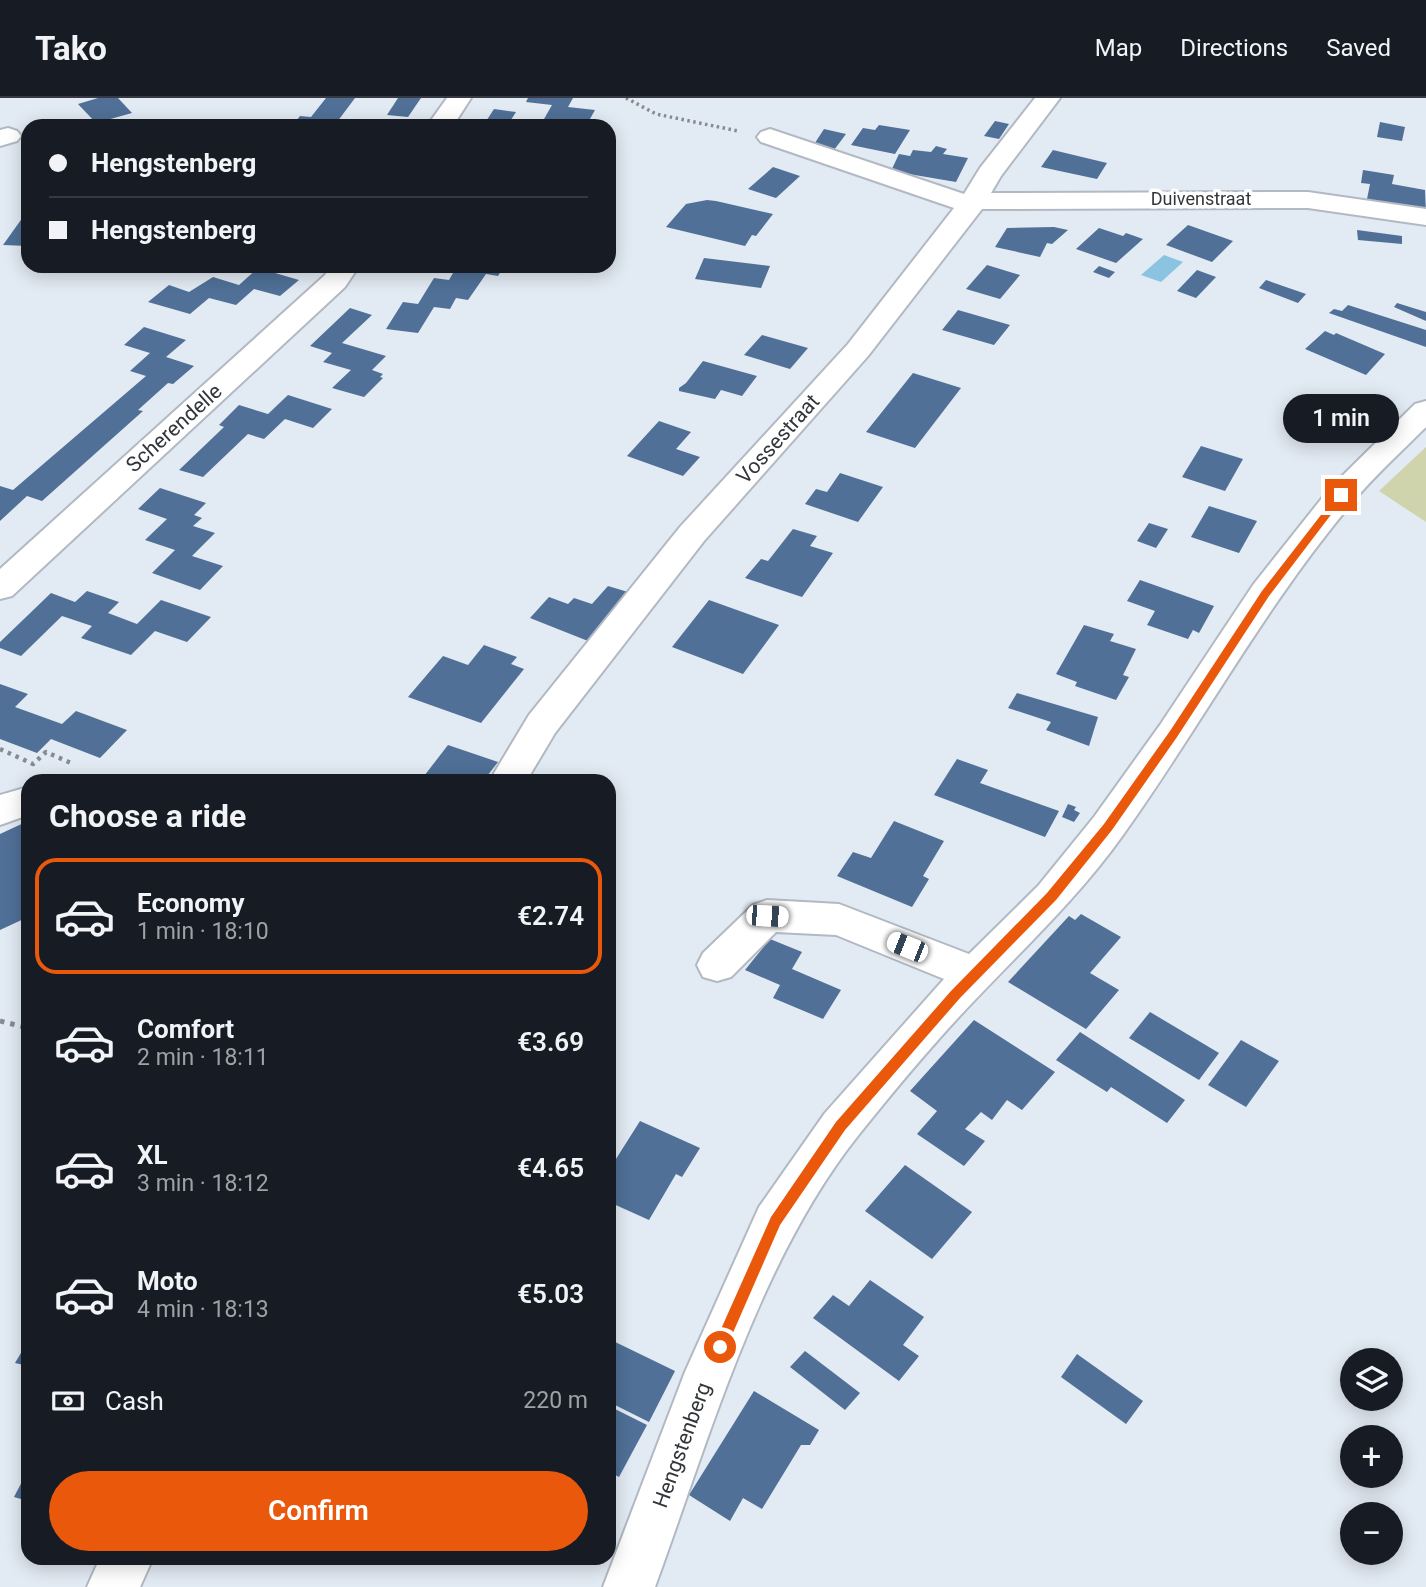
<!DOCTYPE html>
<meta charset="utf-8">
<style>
body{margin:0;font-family:Roboto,sans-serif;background:#242831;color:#f1f3f6;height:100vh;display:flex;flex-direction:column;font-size:26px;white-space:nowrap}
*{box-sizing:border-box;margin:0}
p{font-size:23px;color:#9ea1a6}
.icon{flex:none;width:38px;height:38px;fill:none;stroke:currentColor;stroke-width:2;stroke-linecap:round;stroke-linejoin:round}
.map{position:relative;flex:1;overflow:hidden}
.drawer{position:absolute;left:21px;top:676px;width:595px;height:791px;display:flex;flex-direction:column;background:#171b24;border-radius:21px;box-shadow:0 4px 18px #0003}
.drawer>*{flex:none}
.top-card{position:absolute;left:21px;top:21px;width:595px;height:154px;border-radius:21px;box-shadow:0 4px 18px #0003;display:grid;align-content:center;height:154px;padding:0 28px;background:#171b24}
.fabs{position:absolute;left:1340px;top:1250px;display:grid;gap:14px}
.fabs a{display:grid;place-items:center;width:63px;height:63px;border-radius:50%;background:#171b24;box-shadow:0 4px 18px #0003;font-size:35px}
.end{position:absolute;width:32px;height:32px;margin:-16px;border:9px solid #ea580c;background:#fff;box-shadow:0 0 0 4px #fff}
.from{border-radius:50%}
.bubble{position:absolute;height:49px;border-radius:24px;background:#171b24;box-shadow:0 4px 18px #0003;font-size:23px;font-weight:600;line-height:49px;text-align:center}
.car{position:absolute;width:21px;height:42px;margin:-21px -10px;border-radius:9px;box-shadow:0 0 5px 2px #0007;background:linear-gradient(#fff 24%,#345 0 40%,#fff 0 76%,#345 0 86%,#fff 0)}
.top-card b{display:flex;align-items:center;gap:24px;height:66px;font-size:26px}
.top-card b+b{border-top:2px solid #363941}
.top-card i{width:18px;height:18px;background:#f1f3f6}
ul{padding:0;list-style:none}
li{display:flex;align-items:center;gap:21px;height:116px;margin:0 14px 10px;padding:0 14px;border:4px solid transparent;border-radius:21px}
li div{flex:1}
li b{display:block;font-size:26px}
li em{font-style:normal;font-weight:600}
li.current{border-color:#ea580c}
li>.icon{width:63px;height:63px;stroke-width:1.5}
h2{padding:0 28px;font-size:32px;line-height:84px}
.pay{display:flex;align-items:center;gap:18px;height:77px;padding:0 28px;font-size:26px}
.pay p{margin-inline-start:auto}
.primary-button{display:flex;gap:14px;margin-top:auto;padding:14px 28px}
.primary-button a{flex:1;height:80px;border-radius:42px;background:#ea580c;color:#fff;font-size:28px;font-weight:600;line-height:80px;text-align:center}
header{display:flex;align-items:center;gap:42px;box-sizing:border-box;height:98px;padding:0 35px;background:#171b24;border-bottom:2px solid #363941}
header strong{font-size:33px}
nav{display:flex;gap:38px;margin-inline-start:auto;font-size:24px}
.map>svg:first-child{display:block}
.green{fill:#cfd4ac}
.water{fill:#8ac4e1}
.building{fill:#507097}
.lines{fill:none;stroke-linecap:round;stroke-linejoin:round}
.minor-casing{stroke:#b2b9c3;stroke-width:4}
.path-far2{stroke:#868b91;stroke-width:3.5;stroke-dasharray:2.5 3.5;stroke-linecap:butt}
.path-far1{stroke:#868b91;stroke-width:4.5;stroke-dasharray:3.5 5;stroke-linecap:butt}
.path{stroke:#868b91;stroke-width:5;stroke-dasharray:4.5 6;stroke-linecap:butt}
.minor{fill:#fff;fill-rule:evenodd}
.route{fill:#ea580c}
.labels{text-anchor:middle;stroke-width:7;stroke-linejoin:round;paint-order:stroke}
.far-street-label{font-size:18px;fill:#333639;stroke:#fff}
.street-label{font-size:21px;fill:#333639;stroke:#fff}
</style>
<header>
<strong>Tako</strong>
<nav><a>Map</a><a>Directions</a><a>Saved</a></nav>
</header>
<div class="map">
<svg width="1426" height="1489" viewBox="0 0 1426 1489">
<rect width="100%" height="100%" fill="#e2eaf3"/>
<polygon class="green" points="1426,349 1426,424 1379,393"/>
<polygon class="water" points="1164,157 1183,164 1161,184 1141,177"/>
<g class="building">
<polygon points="98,0 118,0 132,15 96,25 78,6"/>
<polygon points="326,0 355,0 334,28 293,27 300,18 311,19"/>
<polygon points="398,0 421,0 408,19 387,17"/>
<polygon points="528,0 573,0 568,9 595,12 586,28 569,28 571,24 544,21 552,7 526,4"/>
<polygon points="494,11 516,14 507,28 483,28"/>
<polygon points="995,23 1009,26 999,41 984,38"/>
<polygon points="1380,24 1405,29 1402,43 1377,39"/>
<polygon points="879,27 910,32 895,56 851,47 863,30 875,32"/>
<polygon points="824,31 846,36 834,52 813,48"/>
<polygon points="936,48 947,51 943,56 968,60 956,84 891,73 899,56 910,58 913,52 931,54"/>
<polygon points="1053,52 1107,65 1097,81 1041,69"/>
<polygon points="773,69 800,78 776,100 748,91"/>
<polygon points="1363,72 1394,77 1392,86 1425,92 1426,115 1372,105 1371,102 1367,101 1370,86 1361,85"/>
<polygon points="707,102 716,103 773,116 756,138 752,137 745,148 666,129 686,106"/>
<polygon points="28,112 28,148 3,147"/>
<polygon points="1188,127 1233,143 1212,164 1166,147"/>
<polygon points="1054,129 1068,132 1052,146 1047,145 1040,159 995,149 1007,130"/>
<polygon points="1099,130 1123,138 1126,135 1143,141 1116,165 1076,151"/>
<polygon points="1357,132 1402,138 1402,146 1358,142"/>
<polygon points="704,160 770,168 761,190 695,181"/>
<polygon points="987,167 1020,177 1000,201 966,191"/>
<polygon points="457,168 504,168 498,178 486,176 468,202 456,200 450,211 434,209 418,235 386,231 403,204 418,206 434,180 449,182"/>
<polygon points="1099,168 1115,174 1109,180 1093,174"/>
<polygon points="258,170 299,182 280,198 254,191 236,207 209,200 190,216 148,204 169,187 189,194 213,179 239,187"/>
<polygon points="1197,172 1216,179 1196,200 1177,193"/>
<polygon points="1266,182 1306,196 1298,205 1259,190"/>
<polygon points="1397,205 1426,214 1426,223 1394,209"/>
<polygon points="1348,207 1426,232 1426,249 1329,215 1334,211 1342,213"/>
<polygon points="350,210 372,217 342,245 386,258 372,272 383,276 380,279 383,280 364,299 332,290 351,272 323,264 332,255 310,248"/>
<polygon points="958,212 1010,227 994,247 942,232"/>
<polygon points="144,229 186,242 166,259 194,268 173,286 168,285 138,312 143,313 42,403 27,398 0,423 0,388 13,392 146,278 130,273 150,255 124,247"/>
<polygon points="1325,233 1334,237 1336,235 1385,256 1366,277 1305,251"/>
<polygon points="762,237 808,250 790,271 744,257"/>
<polygon points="703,263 757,278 742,298 721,292 715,301 679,293 679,290 686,285"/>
<polygon points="913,275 961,290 915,350 866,334"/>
<polygon points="288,297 332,311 313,330 285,321 264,341 248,336 203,379 179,372 224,329 219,327 239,307 268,316"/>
<polygon points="659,323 691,334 676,351 700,359 683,378 627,358"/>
<polygon points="1201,348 1243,361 1225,393 1182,379"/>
<polygon points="840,375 883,389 858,424 805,406 816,391 827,394"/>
<polygon points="160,390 206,405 194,417 202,420 193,428 215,435 192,458 223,468 200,492 152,475 175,452 145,442 167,421 138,411"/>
<polygon points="1209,408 1257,423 1239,455 1191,439"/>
<polygon points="1149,425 1168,431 1156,450 1137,443"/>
<polygon points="793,431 817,438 810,448 833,455 802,499 745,480 761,461 768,463"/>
<polygon points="1140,482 1214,508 1199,535 1193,532 1188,541 1147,527 1155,513 1127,503"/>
<polygon points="608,488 628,494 588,543 530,520 549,499 568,506 574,500 592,506"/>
<polygon points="87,493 119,504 108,515 137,526 161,502 211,519 187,544 155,533 131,557 81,540 92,528 62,518 21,558 0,550 0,544 51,495 75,504"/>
<polygon points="709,502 779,527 743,576 672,549"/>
<polygon points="1084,527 1114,536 1110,543 1136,551 1123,577 1129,579 1116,602 1075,588 1077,584 1056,576"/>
<polygon points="484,547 517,559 511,566 524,571 481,625 408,599 443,558 468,567"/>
<polygon points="0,586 28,596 15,609 62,626 76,613 127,632 100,660 51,641 37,655 0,641"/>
<polygon points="1017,595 1098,619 1089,648 1046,632 1051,624 1008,610"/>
<polygon points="448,647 498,664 484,682 421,682"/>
<polygon points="957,661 988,672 980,685 1059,713 1045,739 934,697"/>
<polygon points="1068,706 1076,709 1074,712 1080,715 1074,724 1062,719"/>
<polygon points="28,723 28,819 0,832 0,736"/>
<polygon points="894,723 944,743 923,778 929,781 912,809 837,778 853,754 871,760"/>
<polygon points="1081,816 1121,839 1090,875 1119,892 1086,931 1008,884 1069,818 1075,822"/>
<polygon points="770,841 802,854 792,871 841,892 823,921 773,900 780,887 745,872"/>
<polygon points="1150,914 1219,955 1199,982 1129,940"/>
<polygon points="974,922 1055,974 1022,1012 1007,1002 992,1022 981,1014 965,1031 985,1043 964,1068 917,1036 937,1013 910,993"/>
<polygon points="1080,934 1185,1002 1167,1025 1111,989 1107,994 1056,962"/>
<polygon points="1241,942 1279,963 1246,1009 1208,987"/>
<polygon points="640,1023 700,1050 682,1079 676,1076 649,1122 609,1104 609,1072"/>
<polygon points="905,1067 972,1114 932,1161 865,1113"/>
<polygon points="870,1182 924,1219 903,1247 919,1258 899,1283 813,1220 833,1197 849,1208"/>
<polygon points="609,1241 675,1273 649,1324 609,1304"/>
<polygon points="28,1243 28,1268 15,1265"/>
<polygon points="805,1253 860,1295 845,1312 790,1269"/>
<polygon points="1077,1256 1143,1303 1126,1326 1061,1279"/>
<polygon points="754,1293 819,1332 810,1347 801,1347 762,1411 743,1400 730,1423 689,1397"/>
<polygon points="609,1308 647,1327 619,1379 609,1374"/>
<polygon points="28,1372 28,1403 14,1399"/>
</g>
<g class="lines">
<g class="minor-casing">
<g id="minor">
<polygon points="447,0 471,0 453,28 427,28"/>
<polygon points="1035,0 1060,0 1001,78 991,95 1308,94 1426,111 1426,127 1308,110 982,111 868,258 704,443 555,635 527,682 490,682 529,617 680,429 848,246 954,110 761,44 757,39 761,34 770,31 779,34 964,96 980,70"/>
<polygon points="8,30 17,33 21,38 17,43 0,48 0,32"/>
<polygon points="331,168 359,168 345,189 12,498 0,501 0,471 325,177"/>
<path d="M1426,303V329C1401,354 1374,378 1352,405C1265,508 1201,628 1123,737C1079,799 1024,850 972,905C932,947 893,994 857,1039C759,1163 709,1341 655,1489H603L685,1274L759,1109L825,1015L944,881L836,837L776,834L731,879L717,883L703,879L697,867L703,855L753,807L767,802L839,806L969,856L1038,788L1094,719L1160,627L1253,487L1330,390L1415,306Z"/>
<polygon points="28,689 28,717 0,727 0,697"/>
<polygon points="100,1460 153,1460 140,1489 87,1489"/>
</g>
</g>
<polyline class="path-far2" points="626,0 656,16 738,33"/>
<polyline class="path-far1" points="0,651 33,666 46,654 71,665"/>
<polyline class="path" points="0,923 28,930"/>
<use href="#minor" class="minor"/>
</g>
<polygon class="route" points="1338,395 1346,397 1269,498 1177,639 1112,732 1056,802 960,900 845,1032 780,1127 725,1253 715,1253 713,1249 771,1119 836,1024 951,893 1047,795 1104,726 1170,633 1262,493"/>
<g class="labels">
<g class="far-street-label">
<text x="1201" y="107">Duivenstraat</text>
</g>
<g class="street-label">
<text transform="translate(174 330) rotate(-42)" y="7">Scherendelle</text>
<text transform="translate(778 341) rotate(-48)" y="7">Vossestraat</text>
<text transform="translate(682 1347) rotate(-70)" y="7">Hengstenberg</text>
</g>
</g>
</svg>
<div class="fabs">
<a><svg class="icon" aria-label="layers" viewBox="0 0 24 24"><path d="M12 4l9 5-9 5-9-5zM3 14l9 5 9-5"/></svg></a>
<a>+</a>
<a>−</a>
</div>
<i class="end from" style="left:720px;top:1249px"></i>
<i class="end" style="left:1341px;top:397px"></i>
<div class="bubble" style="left:1283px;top:296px;width:116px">1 min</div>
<i class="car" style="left:767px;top:818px;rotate:93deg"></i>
<i class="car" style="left:907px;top:849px;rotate:292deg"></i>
<div class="top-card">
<b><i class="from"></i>Hengstenberg</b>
<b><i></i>Hengstenberg</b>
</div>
<section class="drawer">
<h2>Choose a ride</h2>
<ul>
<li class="current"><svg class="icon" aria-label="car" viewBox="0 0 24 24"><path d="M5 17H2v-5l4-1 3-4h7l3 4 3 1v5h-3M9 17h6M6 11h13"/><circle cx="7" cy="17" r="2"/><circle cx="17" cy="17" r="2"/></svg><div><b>Economy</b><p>1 min · 18:10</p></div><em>€2.74</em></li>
<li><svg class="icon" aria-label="car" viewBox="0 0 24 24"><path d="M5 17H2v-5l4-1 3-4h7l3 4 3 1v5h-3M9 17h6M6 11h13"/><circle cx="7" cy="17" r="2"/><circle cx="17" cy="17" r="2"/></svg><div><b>Comfort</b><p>2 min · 18:11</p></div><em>€3.69</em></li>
<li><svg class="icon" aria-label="car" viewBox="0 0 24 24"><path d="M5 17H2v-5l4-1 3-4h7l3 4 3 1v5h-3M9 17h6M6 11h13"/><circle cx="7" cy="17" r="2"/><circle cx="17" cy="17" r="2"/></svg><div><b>XL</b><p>3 min · 18:12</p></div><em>€4.65</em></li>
<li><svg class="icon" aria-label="car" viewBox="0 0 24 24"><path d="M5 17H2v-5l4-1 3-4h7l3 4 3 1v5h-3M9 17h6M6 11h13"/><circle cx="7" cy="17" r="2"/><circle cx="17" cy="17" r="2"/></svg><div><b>Moto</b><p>4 min · 18:13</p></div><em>€5.03</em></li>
</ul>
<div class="pay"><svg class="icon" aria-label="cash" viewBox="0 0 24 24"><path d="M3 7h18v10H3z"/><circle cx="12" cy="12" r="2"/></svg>Cash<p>220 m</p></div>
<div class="primary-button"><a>Confirm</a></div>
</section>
</div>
